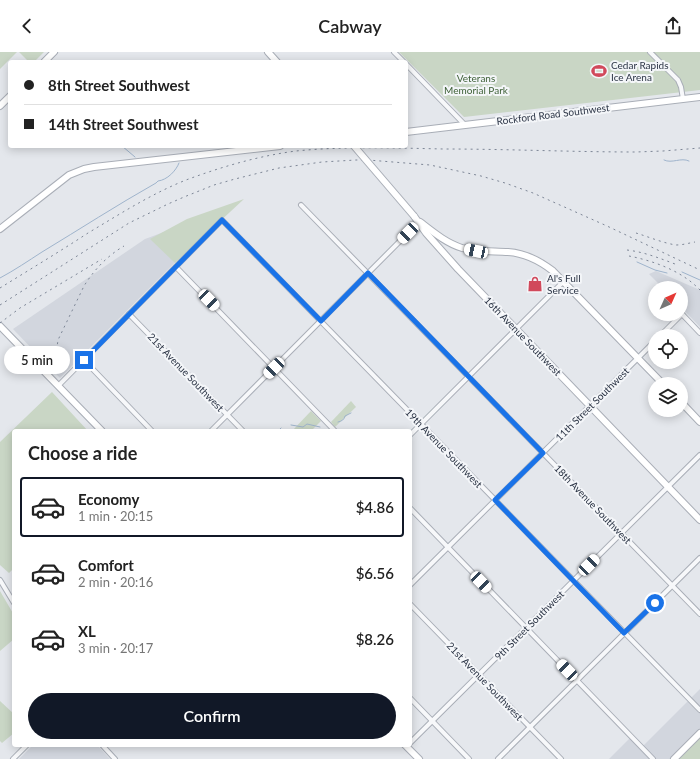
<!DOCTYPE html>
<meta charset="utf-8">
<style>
body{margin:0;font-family:Lato,sans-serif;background:#f2f2f2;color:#222;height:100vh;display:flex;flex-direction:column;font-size:15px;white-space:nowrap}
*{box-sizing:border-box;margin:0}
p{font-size:13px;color:#767676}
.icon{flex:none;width:22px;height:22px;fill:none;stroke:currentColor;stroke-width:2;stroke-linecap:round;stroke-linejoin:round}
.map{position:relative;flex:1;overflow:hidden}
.panel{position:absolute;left:12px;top:377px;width:400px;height:318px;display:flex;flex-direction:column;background:#fff;border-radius:4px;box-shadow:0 2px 10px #0003}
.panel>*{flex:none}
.guide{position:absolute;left:8px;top:8px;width:400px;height:88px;border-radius:4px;box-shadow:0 2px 10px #0003;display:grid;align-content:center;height:88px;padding:0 16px;background:#fff}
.needle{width:26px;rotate:45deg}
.fabs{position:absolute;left:648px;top:229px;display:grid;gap:8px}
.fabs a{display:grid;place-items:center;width:40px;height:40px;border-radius:50%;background:#fff;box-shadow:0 2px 10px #0003;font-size:20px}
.end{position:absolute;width:18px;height:18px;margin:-9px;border:5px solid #1a73e8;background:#fff;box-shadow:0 0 0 2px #fff}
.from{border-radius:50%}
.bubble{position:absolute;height:28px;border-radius:14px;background:#fff;box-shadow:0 2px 10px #0003;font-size:13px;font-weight:600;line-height:28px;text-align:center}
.car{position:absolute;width:12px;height:24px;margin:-12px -6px;border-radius:5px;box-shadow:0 0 3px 1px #0007;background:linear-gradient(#fff 24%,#345 0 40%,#fff 0 76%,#345 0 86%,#fff 0)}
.guide b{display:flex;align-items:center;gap:14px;height:38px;font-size:15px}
.guide b+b{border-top:1px solid #e0e0e0}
.guide i{width:10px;height:10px;background:#222}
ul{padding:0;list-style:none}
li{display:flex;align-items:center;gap:12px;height:60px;margin:0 8px 6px;padding:0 8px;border:2px solid transparent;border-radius:4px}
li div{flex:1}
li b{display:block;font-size:15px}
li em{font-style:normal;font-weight:600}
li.active{border-color:#111827}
li>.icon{width:36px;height:36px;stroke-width:1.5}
h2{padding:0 16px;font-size:18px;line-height:48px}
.primary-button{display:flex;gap:8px;margin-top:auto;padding:8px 16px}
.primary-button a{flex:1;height:46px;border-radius:24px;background:#111827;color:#fff;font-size:16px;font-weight:600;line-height:46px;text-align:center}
header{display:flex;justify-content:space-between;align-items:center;height:52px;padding:0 16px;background:#fff;font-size:18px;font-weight:600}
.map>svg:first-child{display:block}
.built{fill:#d2d6de}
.green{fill:#c9d6c5}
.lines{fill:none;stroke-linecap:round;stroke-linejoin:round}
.stream{stroke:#9fb4cc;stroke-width:1}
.street-casing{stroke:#a9aeb7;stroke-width:6}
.secondary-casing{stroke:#a9aeb7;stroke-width:8}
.street{stroke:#f7f8fa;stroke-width:4}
.secondary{stroke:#fff;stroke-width:6}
.rail{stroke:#7d8696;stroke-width:1;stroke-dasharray:2 4;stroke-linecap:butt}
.secondary-bridge-casing{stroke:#a9aeb7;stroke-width:8;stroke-linecap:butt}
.secondary-bridge{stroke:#fff;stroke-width:6}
.route{stroke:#1a73e8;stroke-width:5}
.labels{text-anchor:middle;stroke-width:4;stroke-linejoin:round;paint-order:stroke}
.poi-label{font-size:10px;fill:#2b3445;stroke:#f4f6f9;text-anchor:start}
.park-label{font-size:10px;fill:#3f6138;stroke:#f4f6f9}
.street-label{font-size:10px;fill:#2b3445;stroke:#f4f6f9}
</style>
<header><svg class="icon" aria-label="back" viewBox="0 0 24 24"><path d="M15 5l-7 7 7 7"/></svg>Cabway<svg class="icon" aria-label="share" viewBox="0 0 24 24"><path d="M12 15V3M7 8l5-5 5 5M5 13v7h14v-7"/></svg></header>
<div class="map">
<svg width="700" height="707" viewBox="0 0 700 707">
<rect width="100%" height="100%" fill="#e4e7ec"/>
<g class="built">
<polygon points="229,156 60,326 13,277 145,187"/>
<polygon points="656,219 700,238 700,275 681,255 681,236 663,236 649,222"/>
<polygon points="700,637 700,681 674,707 609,707 631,685 642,695"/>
<polygon points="33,693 97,693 110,707 19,707"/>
</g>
<g class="green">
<polygon points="0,0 17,0 0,17"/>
<polygon points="19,0 44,0 34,10 29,10"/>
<polygon points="399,0 700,0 700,38 464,65"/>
<polygon points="244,147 175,211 150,187 187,167"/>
<polygon points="52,340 88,379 14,379 14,516 9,521 0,513 0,390"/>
<polygon points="351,349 356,355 335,375 331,370"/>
<polygon points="311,359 321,369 311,379 292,379"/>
<polygon points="0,539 14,563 14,587 0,599"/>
<polygon points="0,649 14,662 14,681 2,691 0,689"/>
<polygon points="700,681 700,707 674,707"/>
</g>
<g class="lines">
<g class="stream">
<polyline points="122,94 135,105"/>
<path d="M664,108C672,112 681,105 689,109"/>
<polyline points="637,210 655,218 667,221"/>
<polyline points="682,220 700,228"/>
<path d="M0,226C15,218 28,209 42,200C80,177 117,153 156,131L158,129C167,128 176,119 179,111"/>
<path d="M338,370C342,369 344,368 345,364L351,361"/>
<polyline points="291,373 303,375 307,372 320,375"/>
<polyline points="278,379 281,376"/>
</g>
<g class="street-casing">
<g id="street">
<polyline points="394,0 404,10"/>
<polyline points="650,0 678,28 681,35 683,47"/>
<polyline points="406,12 465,73"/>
<polyline points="301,153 700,562"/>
<polyline points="176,215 335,379"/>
<polyline points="681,261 700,281"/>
<polyline points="129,262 243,379"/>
<polyline points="660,284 682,262"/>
<polyline points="84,308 152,379"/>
<polyline points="58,334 222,168 700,658"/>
<polyline points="211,379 408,181"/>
<polyline points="410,383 563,230"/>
<polyline points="410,456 653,707"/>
<polyline points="0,528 14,551"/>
<polyline points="410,533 655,289"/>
<polyline points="410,552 561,707"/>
<polyline points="410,646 469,707"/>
<polyline points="410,691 700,403"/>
<polyline points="102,693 115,707"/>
<polyline points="13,707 27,693"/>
<polyline points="498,707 700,506"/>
</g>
</g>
<g class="secondary-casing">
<g id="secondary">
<polyline points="268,0 277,10"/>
<polyline points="44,10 54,0"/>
<polyline points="0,54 10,44"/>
<polyline points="406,80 700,45"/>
<polyline points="414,164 426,181 458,217 700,468"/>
<path d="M420,170C433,180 446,191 462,196C477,200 493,199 508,200C525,201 540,209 553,219L663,332"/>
<polyline points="0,177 69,123 84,117 94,115 280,94"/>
<polyline points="0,274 102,379"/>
<polyline points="681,350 700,370"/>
<polyline points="405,693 419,707"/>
<polyline points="674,707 700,681"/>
</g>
</g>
<use href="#street" class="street"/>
<use href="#secondary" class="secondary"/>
<g class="rail">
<path d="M636,181C649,185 663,191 676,193C683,193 689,191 695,190"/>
<path d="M627,198C644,200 659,206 675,212"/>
<path d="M629,204C654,209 682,219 700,238"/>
<path d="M0,236C29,218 59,200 88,181C120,162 151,142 186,128C221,115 258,104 296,99C345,94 395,96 444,97C508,97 572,100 636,100L663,99L700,96"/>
<polyline points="0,253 129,171 168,152 184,145 214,133 235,127 279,116 322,110 356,108 368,108 430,113 481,124 505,131 533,141 607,174 700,218"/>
<polyline points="0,271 20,256 102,207"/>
<path d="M55,322V310L58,288L84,234C94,218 107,204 124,194"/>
</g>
<g class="secondary-bridge-casing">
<polyline id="secondary-bridge" points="354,94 414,164"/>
</g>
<use href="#secondary-bridge" class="secondary-bridge"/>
</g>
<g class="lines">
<polyline class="route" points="84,308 222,168 321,269 368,221 543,401 495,448 624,581 655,551"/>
</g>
<defs>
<g id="stadium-bare" transform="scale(1.2)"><path d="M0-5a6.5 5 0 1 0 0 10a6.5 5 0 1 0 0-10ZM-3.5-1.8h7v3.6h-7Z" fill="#d1495b" stroke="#f4f6f9" stroke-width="2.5" paint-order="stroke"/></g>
<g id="shop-bare" transform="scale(1.2)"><path d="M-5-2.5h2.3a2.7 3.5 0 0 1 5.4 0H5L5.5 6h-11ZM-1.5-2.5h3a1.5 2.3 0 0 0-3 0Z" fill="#d1495b" stroke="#f4f6f9" stroke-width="2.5" paint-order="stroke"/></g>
</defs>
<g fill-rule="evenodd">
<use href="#stadium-bare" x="599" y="19"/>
<use href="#shop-bare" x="535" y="232"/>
</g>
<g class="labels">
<g class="poi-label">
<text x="611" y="17">Cedar Rapids<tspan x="611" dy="12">Ice Arena</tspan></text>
<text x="547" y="230">Al's Full<tspan x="547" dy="12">Service</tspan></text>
</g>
<g class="park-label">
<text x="476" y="30">Veterans<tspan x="476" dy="12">Memorial Park</tspan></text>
</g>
<g class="street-label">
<text transform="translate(553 62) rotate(-7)" y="4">Rockford Road Southwest</text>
<text transform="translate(523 284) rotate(46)" y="4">16th Avenue Southwest</text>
<text transform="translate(186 320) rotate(46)" y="4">21st Avenue Southwest</text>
<text transform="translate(592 352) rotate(-45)" y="4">11th Street Southwest</text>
<text transform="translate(444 396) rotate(46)" y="4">19th Avenue Southwest</text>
<text transform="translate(593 452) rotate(46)" y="4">18th Avenue Southwest</text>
<text transform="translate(529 573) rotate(-45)" y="4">9th Street Southwest</text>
<text transform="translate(485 629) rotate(46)" y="4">21st Avenue Southwest</text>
</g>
</g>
</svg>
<div class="fabs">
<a><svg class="needle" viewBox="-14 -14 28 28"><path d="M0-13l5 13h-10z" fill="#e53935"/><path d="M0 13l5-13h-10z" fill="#767676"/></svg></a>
<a><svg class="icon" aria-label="locate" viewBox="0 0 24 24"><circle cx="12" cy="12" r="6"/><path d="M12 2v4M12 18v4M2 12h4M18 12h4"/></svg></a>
<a><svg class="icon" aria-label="layers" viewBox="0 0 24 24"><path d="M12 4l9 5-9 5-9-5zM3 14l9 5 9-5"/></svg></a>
</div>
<i class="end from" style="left:655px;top:551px"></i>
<i class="end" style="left:84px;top:308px"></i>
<div class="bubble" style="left:4px;top:294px;width:66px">5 min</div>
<i class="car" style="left:408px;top:181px;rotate:225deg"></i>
<i class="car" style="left:476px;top:199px;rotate:282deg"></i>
<i class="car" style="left:209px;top:248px;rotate:136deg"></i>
<i class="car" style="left:274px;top:316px;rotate:225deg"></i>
<i class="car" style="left:589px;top:513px;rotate:45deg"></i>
<i class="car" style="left:481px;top:530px;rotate:136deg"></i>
<i class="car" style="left:567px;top:618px;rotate:316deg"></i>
<div class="guide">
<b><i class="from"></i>8th Street Southwest</b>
<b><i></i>14th Street Southwest</b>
</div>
<section class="panel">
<h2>Choose a ride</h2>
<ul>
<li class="active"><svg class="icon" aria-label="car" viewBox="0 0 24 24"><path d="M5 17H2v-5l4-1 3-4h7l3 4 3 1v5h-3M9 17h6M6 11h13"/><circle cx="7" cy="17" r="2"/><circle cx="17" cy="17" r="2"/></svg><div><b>Economy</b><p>1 min · 20:15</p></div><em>$4.86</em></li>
<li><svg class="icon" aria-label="car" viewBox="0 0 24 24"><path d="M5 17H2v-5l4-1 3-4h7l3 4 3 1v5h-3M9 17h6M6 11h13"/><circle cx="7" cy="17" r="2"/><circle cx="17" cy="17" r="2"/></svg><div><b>Comfort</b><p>2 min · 20:16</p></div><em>$6.56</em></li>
<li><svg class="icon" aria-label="car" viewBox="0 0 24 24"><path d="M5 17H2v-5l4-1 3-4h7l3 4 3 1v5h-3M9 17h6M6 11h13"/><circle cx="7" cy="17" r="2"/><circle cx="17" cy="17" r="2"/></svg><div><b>XL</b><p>3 min · 20:17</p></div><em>$8.26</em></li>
</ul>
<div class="primary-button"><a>Confirm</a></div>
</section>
</div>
